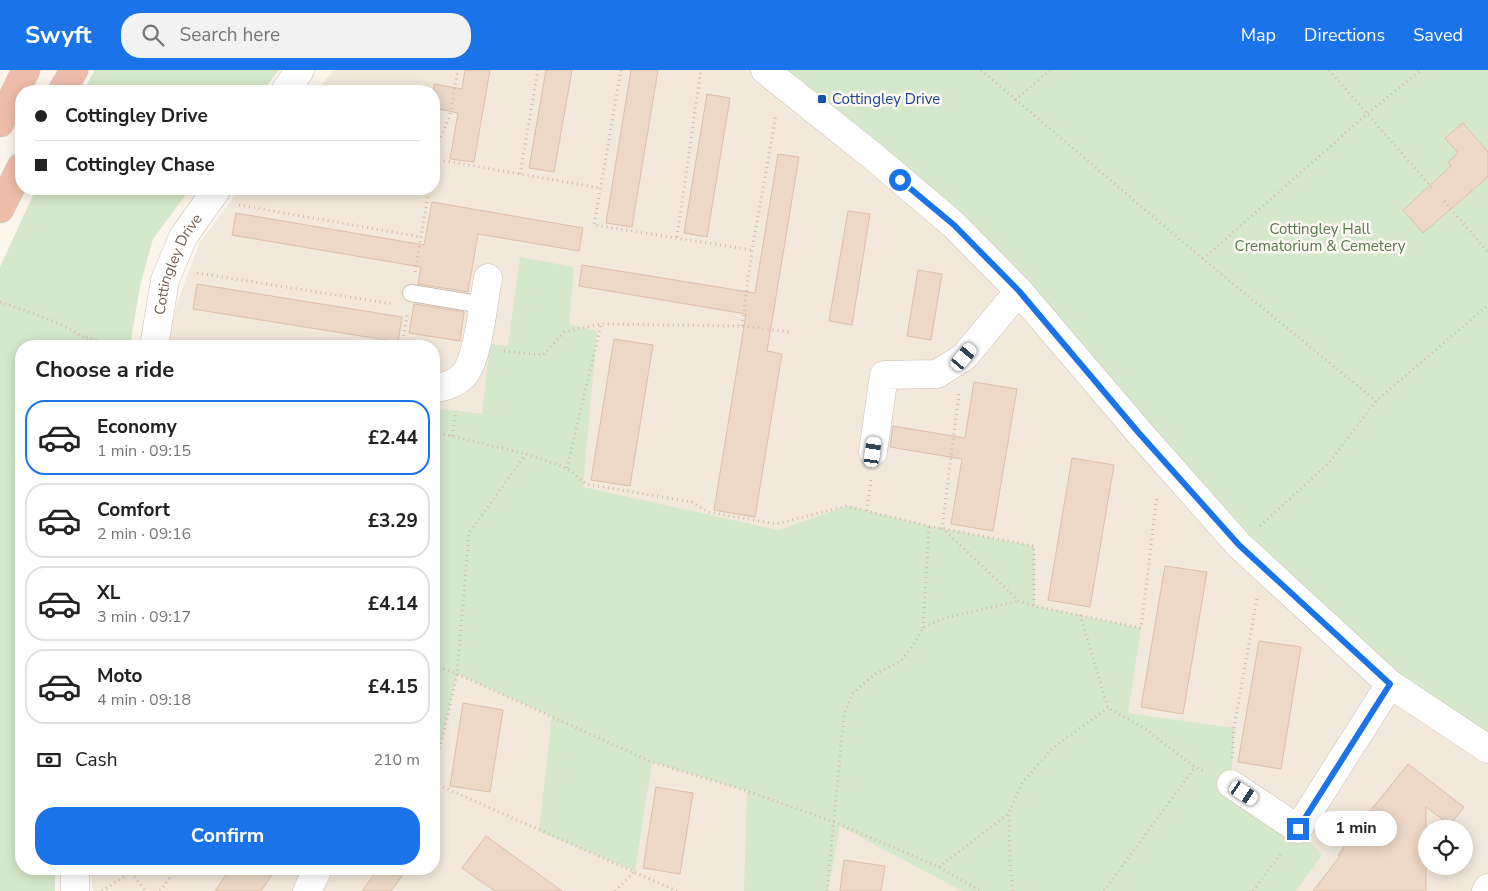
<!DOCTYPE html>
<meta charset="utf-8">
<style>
body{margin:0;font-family:"Nunito Sans",sans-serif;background:#f2f2f2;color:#222;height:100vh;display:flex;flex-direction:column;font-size:19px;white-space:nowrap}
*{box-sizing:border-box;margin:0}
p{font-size:16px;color:#767676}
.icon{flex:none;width:28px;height:28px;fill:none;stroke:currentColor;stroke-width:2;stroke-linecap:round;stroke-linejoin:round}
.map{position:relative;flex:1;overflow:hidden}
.drawer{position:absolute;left:15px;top:270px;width:425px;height:535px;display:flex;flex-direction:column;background:#fff;border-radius:20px;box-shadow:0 2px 12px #0003}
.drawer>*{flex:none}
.guide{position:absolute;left:15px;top:15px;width:425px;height:110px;border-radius:20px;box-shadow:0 2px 12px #0003;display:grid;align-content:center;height:110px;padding:0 20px;background:#fff}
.tools{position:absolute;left:1418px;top:750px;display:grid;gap:10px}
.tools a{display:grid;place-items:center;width:55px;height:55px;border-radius:50%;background:#fff;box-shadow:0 2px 12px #0003;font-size:25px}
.end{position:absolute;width:22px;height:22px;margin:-11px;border:6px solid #1a73e8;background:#fff;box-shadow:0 0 0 2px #fff}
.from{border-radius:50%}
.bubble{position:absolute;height:35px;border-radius:18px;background:#fff;box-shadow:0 2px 12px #0003;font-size:16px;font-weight:700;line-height:35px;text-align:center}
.car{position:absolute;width:15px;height:30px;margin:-15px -8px;border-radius:6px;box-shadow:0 0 4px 1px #0007;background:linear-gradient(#fff 24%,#345 0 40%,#fff 0 76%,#345 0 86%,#fff 0)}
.guide b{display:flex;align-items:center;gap:18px;height:48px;font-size:19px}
.guide b+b{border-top:1px solid #e0e0e0}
.guide i{width:12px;height:12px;background:#222}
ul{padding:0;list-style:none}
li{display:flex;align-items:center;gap:15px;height:75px;margin:0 10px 8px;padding:0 10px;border:2px solid #e0e0e0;border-radius:20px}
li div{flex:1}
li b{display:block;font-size:19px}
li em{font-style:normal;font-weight:700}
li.current{border-color:#1a73e8}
li>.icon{width:45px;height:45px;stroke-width:1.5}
h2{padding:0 20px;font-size:22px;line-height:60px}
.pay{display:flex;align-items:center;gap:12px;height:55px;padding:0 20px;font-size:19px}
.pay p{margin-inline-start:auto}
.primary-button{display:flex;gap:10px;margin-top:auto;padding:10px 20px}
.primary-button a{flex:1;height:58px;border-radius:20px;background:#1a73e8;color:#fff;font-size:20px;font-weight:700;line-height:58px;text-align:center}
header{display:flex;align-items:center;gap:30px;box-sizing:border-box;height:70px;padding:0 25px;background:#1a73e8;color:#fff}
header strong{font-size:24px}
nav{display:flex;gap:28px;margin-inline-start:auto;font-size:18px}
.search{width:350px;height:45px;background:#f2f2f2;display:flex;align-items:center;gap:12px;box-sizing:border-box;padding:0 18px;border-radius:20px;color:#767676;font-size:19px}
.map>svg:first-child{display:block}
.residential{fill:#f2e8db;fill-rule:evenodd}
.green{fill:#d6e8cb}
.building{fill:#edd7c6;stroke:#debea8}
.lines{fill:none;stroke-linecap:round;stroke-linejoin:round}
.service-casing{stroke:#ccbeb2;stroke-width:18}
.minor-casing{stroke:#ccbeb2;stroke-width:29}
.motorway-casing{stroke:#d8d2ce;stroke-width:29}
.path{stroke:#d3baa9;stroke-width:3;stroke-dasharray:1 4;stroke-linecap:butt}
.service{stroke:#fff;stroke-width:16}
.minor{stroke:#fff;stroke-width:28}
.motorway{stroke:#eebdaa;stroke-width:28}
.route{stroke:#1a73e8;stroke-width:6}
.transit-dot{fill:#1a4fb4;stroke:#fdf9f2;stroke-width:2}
.labels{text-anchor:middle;stroke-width:5;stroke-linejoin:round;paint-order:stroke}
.transit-label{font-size:15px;fill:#164399;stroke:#fdf9f2;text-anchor:start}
.park-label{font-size:15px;fill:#56784a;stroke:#fdf9f2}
.street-label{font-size:15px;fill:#745e51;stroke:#fdf9f2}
</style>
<header>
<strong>Swyft</strong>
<div class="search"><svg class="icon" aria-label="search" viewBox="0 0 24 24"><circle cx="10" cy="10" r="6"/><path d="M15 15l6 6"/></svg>Search here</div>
<nav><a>Map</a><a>Directions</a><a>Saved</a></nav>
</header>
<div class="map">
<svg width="1488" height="821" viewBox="0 0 1488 821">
<rect width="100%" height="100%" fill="#fbf5ec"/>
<path class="residential" d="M334,0H765L874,87L1488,679V821H93L90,799H434V276H167L178,230L200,172L240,119H434V21H317ZM1426,759H1464V796H1426Z"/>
<g class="green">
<polygon points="95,0 279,0 263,21 83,21"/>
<polygon points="765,0 1488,0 1488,679 1239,475 1019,221"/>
<polygon points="36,119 190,119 153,169 140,216 130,276 21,276 21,799 55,799 55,821 0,821 0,197"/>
<polygon points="520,187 574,197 569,254 597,261 583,417 779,460 847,436 929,456 1034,476 1035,536 1141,558 1128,643 1234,658 1231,714 1298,759 1322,785 1296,821 962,821 840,756 828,821 744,821 747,721 652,692 635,801 539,761 552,646 457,604 434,703 434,338 482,344 490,274 508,276"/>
</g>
<g class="building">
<polygon points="465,0 490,0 474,92 450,89 458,43 434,38 434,14 462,19"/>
<polygon points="546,0 572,0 554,102 529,98"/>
<polygon points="631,0 658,0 632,157 606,153"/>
<polygon points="707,24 730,28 707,167 684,163"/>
<polygon points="1463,53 1488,82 1488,107 1423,163 1403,140 1451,96 1448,92 1458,83 1445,68"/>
<polygon points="778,84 799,87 767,281 782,284 755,447 714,440 746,244 579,216 582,195 755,223"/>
<polygon points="432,132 583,158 579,181 478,164 468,222 418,214 421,197 232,165 236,143 424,175"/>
<polygon points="848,141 870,144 852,255 829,251"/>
<polygon points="918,200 942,204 931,270 907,266"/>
<polygon points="197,214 402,247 398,272 193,239"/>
<polygon points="414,234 464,242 460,271 409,263"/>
<polygon points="614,269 653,275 630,416 591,410"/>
<polygon points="974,312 1017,319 993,461 951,454 962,389 890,377 893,356 965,368"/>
<polygon points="1072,388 1114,395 1090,537 1048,530"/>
<polygon points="1165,496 1207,502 1183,644 1141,637"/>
<polygon points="1259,571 1301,577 1281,699 1238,692"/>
<polygon points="463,633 503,640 490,722 450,716"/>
<polygon points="1408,694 1464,737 1450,755 1426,737 1426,821 1313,821 1340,786 1338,785 1371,740"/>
<polygon points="656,717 693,723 680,804 643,798"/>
<polygon points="486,766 562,821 495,821 479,810 462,798"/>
<polygon points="844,790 885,796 881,821 840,821"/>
<polygon points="230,799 276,799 261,821 215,821"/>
<polygon points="378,799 407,799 391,821 362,821"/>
</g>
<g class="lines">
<g class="service-casing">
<polyline id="service" points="411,223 483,235"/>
</g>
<g class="minor-casing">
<g id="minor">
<polyline points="765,0 874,87 954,155 1019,221 1139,362 1239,475 1390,614 1488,679"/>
<polyline points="285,21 300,0"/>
<path id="s1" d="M154,276L165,210L183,167L217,119"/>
<path d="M434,318C443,318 456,313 463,306C479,290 483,231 488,208"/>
<polyline points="873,382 884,305 937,304 964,287 1019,221"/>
<polyline points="1231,714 1298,759 1390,614"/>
<polyline points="75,799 75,821"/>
<polyline points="307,821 318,799"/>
<polyline points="1486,821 1488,818"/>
</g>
</g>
<g class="motorway-casing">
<g id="motorway">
<polyline points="62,21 74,0"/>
<polyline points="0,53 26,0"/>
<polyline points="0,139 21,97"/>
</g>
</g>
<g class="path">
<polyline points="621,0 594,155 752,180"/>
<polyline points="981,0 1203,189 1376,331"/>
<polyline points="1329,0 1434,120"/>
<polyline points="1015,30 1050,0"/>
<polyline points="434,89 600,118"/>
<polyline points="434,91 436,79 450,45 458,0"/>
<polyline points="520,104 538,0"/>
<polyline points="1444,131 1488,182"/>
<polyline points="239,135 421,167"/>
<polyline points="677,167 701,0"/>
<polyline points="1203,189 1368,43 1421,0"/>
<polyline points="415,202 429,119"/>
<polyline points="197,203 393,234"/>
<path d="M0,232C32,243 69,254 95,276"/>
<polyline points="742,256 752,180 776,45"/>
<polyline points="86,267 113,276"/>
<polyline points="402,276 407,245"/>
<polyline points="504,281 543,285 564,262 601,254 742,256 790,262"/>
<polyline points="959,324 942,458 1019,531 1034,536 1141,558 1157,426"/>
<polyline points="434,362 526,384 567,398 586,414 692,432 708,442 776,454 847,436 867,441"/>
<polyline points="452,366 456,341"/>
<polyline points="567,398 601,254"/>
<polyline points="871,410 867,441 929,456 1034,476 1034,536"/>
<polyline points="1260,456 1329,393 1376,331 1488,235"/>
<polyline points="1080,545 1108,638 1144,658 1195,697 1206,702"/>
<polyline points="923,558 929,456"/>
<polyline points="434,595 457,604 652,692 747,721 834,752 939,797 980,821"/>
<polyline points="1232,688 1234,658 1257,528"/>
<polyline points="434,703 457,604 469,463 526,384"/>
<polyline points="434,713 677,821"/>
<polyline points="939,797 1009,743"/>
<polyline points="128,799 146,821"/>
<polyline points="102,821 131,802"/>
<polyline points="160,821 176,799"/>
<polyline points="615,821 635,801"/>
<polyline points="827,821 844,645 853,623 875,604 901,591 913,575 923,558 944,548 1019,531"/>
<polyline points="1013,821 1010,793 1009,743 1022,713 1054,677 1108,638"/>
<polyline points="1104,821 1195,697"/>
<polyline points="1253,821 1282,782"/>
</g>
<use href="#service" class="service"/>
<use href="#minor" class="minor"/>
<use href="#motorway" class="motorway"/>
</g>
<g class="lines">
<polyline class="route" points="900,110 954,155 1019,221 1138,362 1239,475 1390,614 1298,759"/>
</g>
<rect class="transit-dot" x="817" y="24" width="10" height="10" rx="2.5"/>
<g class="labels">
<g class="transit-label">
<text x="832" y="34">Cottingley Drive</text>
</g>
<g class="park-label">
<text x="1320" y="164">Cottingley Hall<tspan x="1320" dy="17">Crematorium &amp; Cemetery</tspan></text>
</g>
<g class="street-label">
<text dy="5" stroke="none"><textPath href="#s1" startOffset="86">Cottingley Drive</textPath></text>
</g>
</g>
</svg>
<div class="tools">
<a><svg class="icon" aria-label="locate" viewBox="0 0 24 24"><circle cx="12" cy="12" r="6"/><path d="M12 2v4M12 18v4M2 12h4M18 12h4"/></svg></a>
</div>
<i class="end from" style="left:900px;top:110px"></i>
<i class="end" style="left:1298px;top:759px"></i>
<div class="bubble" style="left:1315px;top:741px;width:82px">1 min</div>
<i class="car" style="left:964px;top:287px;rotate:40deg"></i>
<i class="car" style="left:873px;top:382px;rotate:8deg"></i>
<i class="car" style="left:1244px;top:723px;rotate:124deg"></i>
<div class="guide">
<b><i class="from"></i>Cottingley Drive</b>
<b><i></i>Cottingley Chase</b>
</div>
<section class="drawer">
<h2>Choose a ride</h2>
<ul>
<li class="current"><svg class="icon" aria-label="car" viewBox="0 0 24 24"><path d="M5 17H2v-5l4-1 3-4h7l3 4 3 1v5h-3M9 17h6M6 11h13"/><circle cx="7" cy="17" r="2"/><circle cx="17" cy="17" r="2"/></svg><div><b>Economy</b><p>1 min · 09:15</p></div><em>£2.44</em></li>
<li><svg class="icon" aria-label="car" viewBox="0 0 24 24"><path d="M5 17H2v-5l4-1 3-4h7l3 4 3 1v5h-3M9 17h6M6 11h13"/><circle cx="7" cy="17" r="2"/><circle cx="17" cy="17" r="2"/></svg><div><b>Comfort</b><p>2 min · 09:16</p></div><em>£3.29</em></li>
<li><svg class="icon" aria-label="car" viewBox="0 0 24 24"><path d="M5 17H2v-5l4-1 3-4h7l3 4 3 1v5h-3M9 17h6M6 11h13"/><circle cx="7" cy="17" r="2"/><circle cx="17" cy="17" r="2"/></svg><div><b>XL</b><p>3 min · 09:17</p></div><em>£4.14</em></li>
<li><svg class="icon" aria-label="car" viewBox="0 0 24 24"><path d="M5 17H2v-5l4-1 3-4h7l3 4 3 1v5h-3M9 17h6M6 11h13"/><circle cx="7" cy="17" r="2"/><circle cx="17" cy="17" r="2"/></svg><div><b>Moto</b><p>4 min · 09:18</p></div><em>£4.15</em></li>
</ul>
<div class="pay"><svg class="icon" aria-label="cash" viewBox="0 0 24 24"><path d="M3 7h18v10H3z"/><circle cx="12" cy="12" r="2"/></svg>Cash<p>210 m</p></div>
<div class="primary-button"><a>Confirm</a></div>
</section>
</div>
